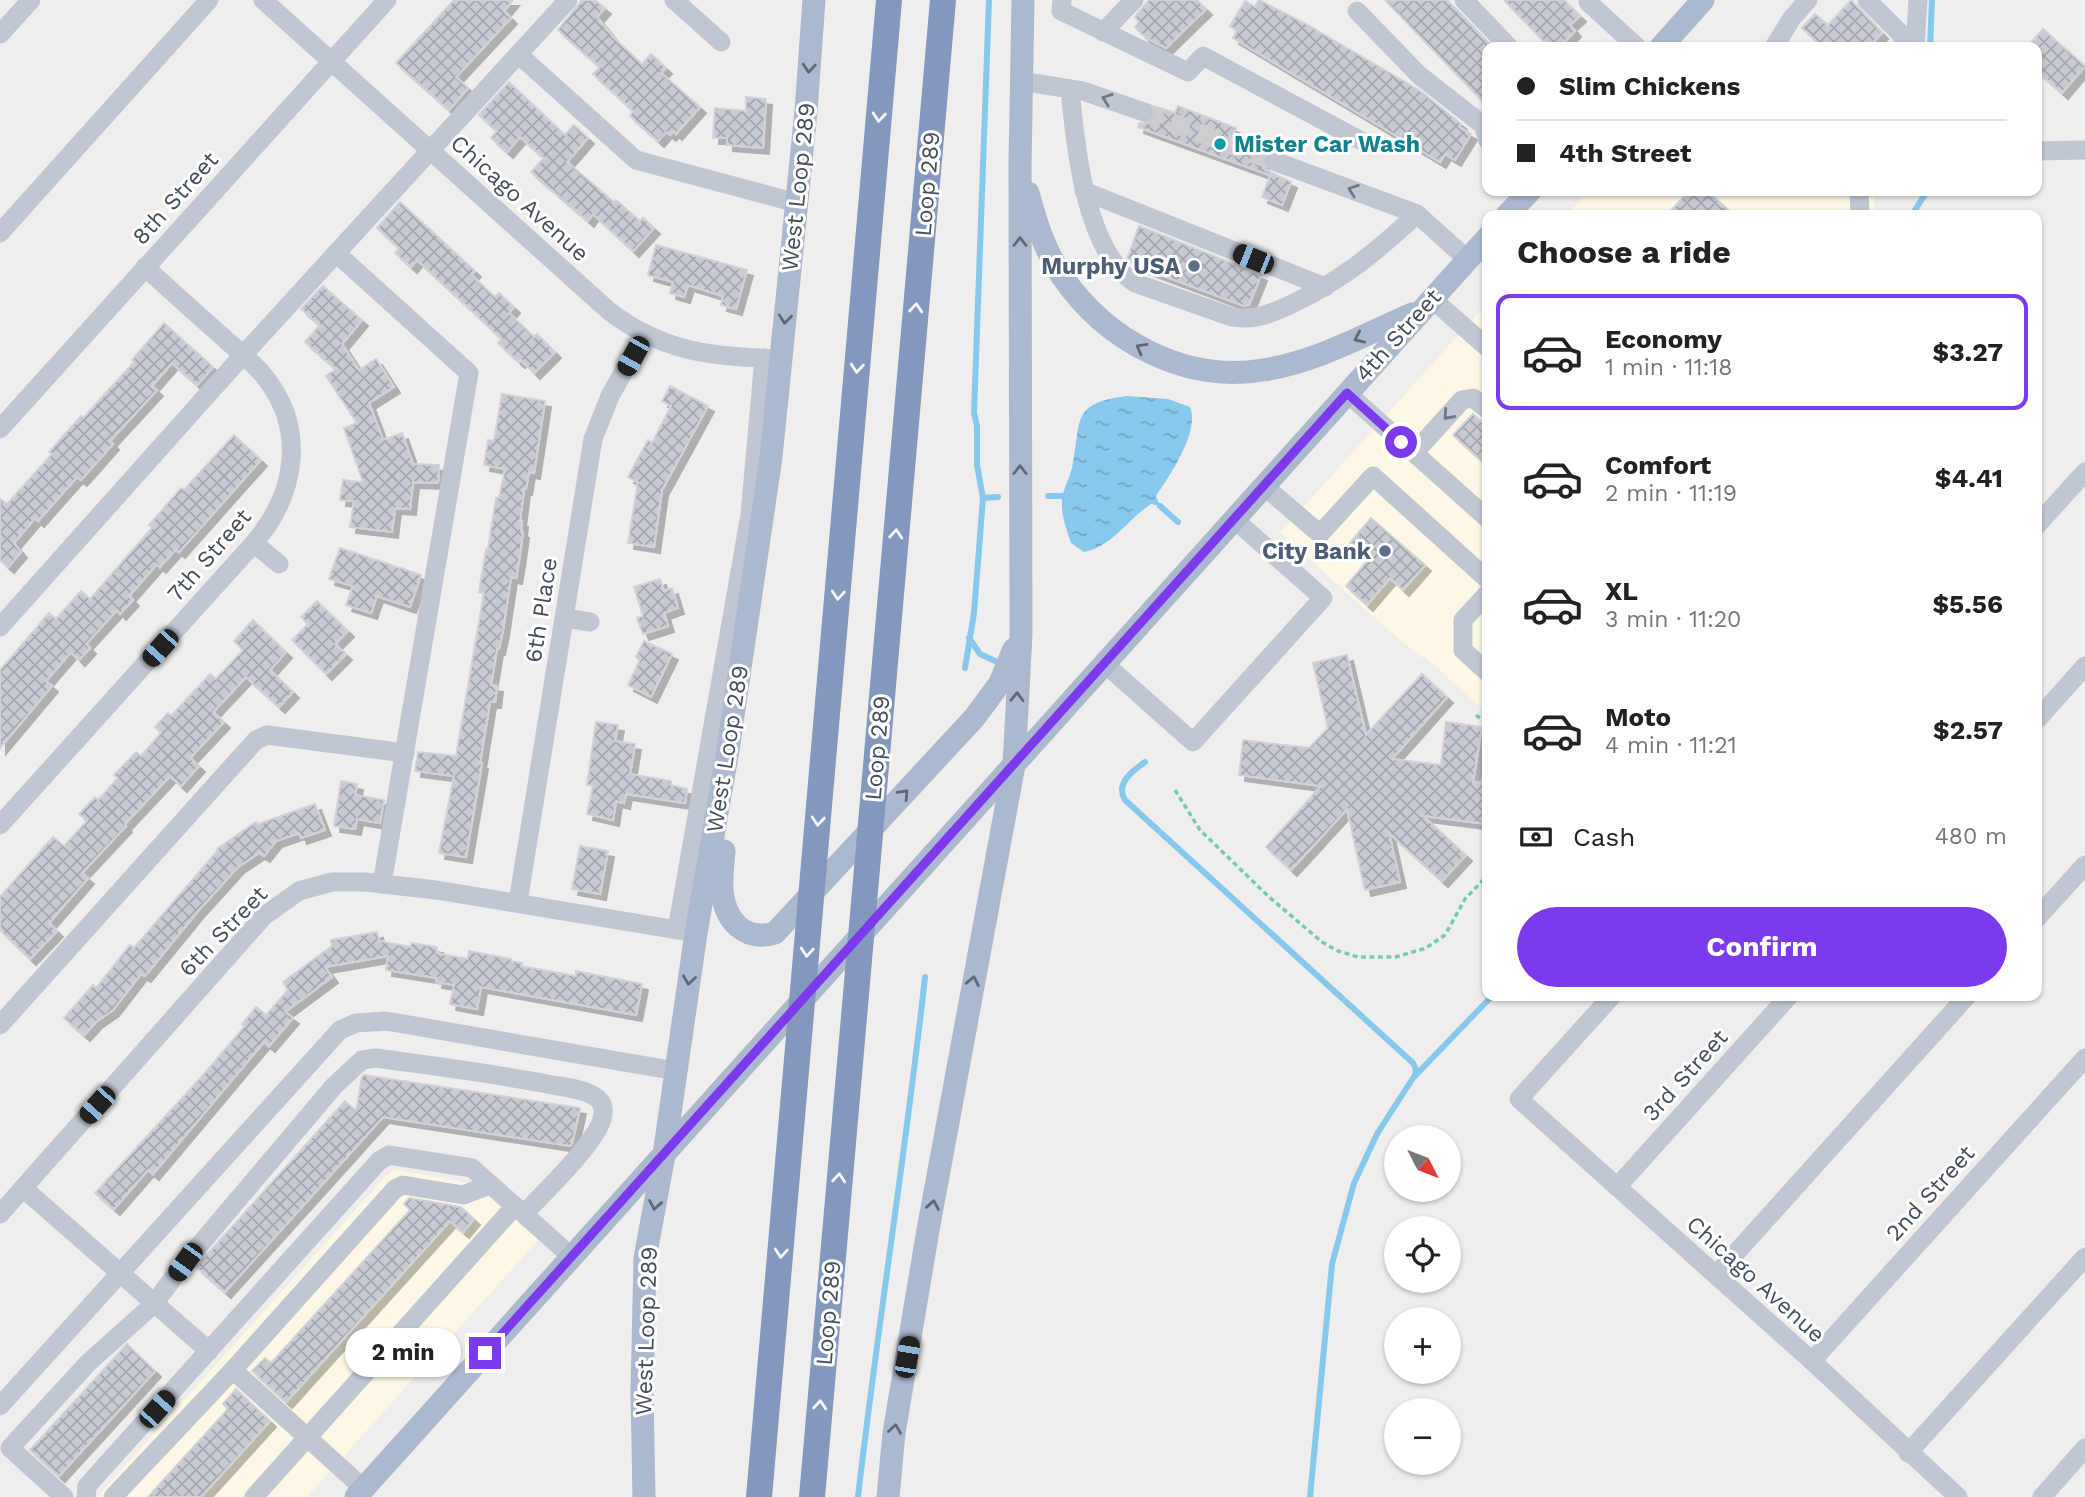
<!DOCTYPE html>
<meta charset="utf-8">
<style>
body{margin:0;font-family:"Work Sans",sans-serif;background:#f6f6f6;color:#222;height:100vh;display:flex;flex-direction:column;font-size:26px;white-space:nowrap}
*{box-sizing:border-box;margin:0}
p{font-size:23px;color:#767676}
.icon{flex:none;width:38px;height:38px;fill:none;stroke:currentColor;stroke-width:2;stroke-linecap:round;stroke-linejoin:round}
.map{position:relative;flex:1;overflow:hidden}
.panel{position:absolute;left:1482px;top:210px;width:560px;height:791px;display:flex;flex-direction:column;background:#fff;border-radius:14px;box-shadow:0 2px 5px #0004}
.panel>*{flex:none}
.guide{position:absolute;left:1482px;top:42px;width:560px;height:154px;border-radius:14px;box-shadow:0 2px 5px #0004;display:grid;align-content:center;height:154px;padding:0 35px;background:#fff}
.needle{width:46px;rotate:132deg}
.tools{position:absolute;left:1384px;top:1125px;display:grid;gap:14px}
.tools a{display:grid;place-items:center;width:77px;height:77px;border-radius:50%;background:#fff;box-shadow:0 2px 5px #0004;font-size:35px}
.end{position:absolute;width:32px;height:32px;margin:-16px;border:9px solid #7c3aed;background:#fff;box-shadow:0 0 0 4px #fff}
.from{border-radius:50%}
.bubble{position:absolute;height:49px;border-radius:24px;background:#fff;box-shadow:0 2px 5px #0004;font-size:23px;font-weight:700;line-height:49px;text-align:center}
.car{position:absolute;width:21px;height:42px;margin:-21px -10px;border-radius:9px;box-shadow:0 0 5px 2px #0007;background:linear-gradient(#222 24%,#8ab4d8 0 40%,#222 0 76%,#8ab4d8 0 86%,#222 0)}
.guide b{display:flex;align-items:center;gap:24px;height:66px;font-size:26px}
.guide b+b{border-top:2px solid #e0e0e0}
.guide i{width:18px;height:18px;background:#222}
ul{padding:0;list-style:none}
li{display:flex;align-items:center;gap:21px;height:116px;margin:0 14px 10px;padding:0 21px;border:4px solid transparent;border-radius:14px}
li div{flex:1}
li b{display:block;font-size:26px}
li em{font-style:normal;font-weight:700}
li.on{border-color:#7c3aed}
li>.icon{width:63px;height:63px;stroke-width:1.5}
h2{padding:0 35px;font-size:32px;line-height:84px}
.pay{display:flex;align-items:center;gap:18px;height:77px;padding:0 35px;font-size:26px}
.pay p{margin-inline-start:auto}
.action{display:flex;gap:14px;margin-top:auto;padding:14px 35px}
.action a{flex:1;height:80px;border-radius:42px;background:#7c3aed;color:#fff;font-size:28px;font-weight:700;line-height:80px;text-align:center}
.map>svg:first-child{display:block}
.commercial{fill:#fcf8e5}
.water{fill:url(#water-ripples)}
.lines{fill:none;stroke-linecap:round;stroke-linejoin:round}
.stream{stroke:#87c9ec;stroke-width:6}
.building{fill:url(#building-cross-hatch);stroke:#d1d2d9;stroke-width:2;filter:url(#shadow)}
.minor-tunnel{stroke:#cecdd0;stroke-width:19;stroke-dasharray:19 10;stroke-linecap:butt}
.path{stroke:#73ccac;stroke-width:3.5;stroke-dasharray:5 3.5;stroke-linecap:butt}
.minor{stroke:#c0c7d3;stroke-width:19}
.major{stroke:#acb8cd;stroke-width:23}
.highway{stroke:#8498bd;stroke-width:26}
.oneway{stroke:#5f6878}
.oneway2{stroke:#707885}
.oneway3{stroke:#f3f5f8}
.route{stroke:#7c3aed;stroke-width:9}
.culture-dot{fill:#0f9aa8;stroke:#fff;stroke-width:2.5}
.service-dot{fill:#5c6f8a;stroke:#fff;stroke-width:2.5}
.labels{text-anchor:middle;stroke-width:6;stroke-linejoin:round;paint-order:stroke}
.culture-label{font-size:23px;font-weight:bold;fill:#0d838f;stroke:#fff;text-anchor:start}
.street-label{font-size:23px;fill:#454e5b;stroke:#fff}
.service-label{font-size:23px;font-weight:bold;fill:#4e5e75;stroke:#fff;text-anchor:end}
</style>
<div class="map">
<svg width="2085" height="1497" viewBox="0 0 2085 1497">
<defs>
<pattern id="water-ripples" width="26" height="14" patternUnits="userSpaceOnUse" patternTransform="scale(1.75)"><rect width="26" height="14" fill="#87c9ec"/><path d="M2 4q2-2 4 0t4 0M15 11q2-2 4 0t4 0" fill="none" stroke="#70a5c2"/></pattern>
<pattern id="building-cross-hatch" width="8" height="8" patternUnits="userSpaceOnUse" patternTransform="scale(1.75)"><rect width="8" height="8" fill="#c9cbd3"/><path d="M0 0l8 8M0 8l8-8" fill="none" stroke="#a5a7ae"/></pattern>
<filter id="shadow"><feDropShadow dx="6" dy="6" stdDeviation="0" flood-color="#0004"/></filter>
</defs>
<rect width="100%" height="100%" fill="#f0eded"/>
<g class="commercial">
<polygon points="1589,191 1874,191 1874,215 1567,215"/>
<polygon points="1487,303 1487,713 1424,656 1422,658 1400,640 1280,533"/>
<polygon points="395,1170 474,1184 539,1239 307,1497 97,1497 385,1177"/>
</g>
<path class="water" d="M1127,396L1168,399L1190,407C1200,432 1170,475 1156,496L1160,506L1151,504C1128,519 1113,546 1084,552L1071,543C1066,528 1059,510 1063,494C1065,485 1070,477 1072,468C1082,422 1069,403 1127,396Z"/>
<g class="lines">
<g class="stream">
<polyline points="989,0 974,413 977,426 977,465 983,498 998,497"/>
<polyline points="1930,47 1932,0"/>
<polyline points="1912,215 1927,191"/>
<polyline points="1048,496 1062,496"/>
<polyline points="1160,506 1178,522"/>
<polyline points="969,638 980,654 995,661"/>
<polyline points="965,668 974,613 983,498"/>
<path d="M1145,762C1132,771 1115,784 1125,800L1413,1063L1416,1069L1415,1076"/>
<path d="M858,1497C878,1323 906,1151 925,977"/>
<polyline points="1310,1497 1332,1264 1354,1183 1377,1134 1413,1078 1492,996"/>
</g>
</g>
<g class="building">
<polygon points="454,0 513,0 504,11 511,18 456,77 468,88 449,110 396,63"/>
<polygon points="582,0 595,0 605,8 597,17 614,38 642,64 651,54 666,68 661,73 700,107 676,134 674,131 670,135 666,132 658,141 630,116 633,111 593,74 600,67 558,30"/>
<polygon points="1149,0 1197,0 1206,9 1166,48 1146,38 1135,27 1139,22 1135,17"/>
<polygon points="1259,0 1304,23 1419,90 1461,124 1459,127 1471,134 1455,160 1445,154 1440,162 1233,38 1237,31 1230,26 1245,1 1255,7"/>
<polygon points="1385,0 1447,0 1475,29 1488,43 1488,107"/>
<polygon points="1504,0 1564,0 1580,16 1570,25 1575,31 1559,47 1549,47"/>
<polygon points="1851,0 1882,33 1869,47 1823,47 1802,28 1815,14 1828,25"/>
<polygon points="2043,29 2085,66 2062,93 2037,71 2037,47 2027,47"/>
<polygon points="509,82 565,135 574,125 588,138 567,162 614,202 616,200 640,221 643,218 654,228 633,251 593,214 588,221 531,172 544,158 520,137 507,152 491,138 497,131 479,115"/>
<polygon points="746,97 766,99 763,148 727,145 727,138 713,138 715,108 746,111"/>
<polygon points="1154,106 1175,113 1178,106 1236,128 1233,135 1271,149 1263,156 1262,162 1264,168 1270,172 1269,175 1138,127 1139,123 1147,124 1152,121 1156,115"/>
<polygon points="1271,173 1291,182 1282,205 1262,197"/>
<polygon points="1689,191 1707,191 1734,215 1667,215"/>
<polygon points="400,202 475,271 471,275 495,297 499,293 514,307 509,313 534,337 537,334 555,352 534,373 521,360 519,362 498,343 502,339 417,260 411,267 395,253 399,248 377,228"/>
<polygon points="1139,226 1261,275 1249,305 1244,306 1132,264 1127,259"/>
<polygon points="656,245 747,270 736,309 721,305 723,296 688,285 684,297 670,293 673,282 648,275"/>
<polygon points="323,286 362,320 342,344 359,370 376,359 394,387 369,403 383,440 402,433 413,464 439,465 438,483 413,482 410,509 395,508 392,532 350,527 354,501 340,500 343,480 363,482 344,428 357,423 326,376 336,369 305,342 320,325 301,309"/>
<polygon points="164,323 213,367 197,385 172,363 152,386 157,390 110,441 113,444 81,480 77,477 38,521 35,518 14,543 21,552 8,567 0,560 0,499 7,504 52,454 49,452 81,416 83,418 134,362 132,360"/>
<polygon points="670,386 708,406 662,490 654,547 628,543 638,482 628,477 648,440 652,443 671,406 662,401"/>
<polygon points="502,394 545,401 534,473 529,472 526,489 524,489 520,521 522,521 521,531 523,532 519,561 516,578 511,577 503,630 499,649 497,649 491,685 497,686 495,702 490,702 480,763 482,763 466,857 439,853 454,776 415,771 418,752 456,756 484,593 479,592 486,549 488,549 496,498 499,498 505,469 484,465 488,440 494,441"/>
<polygon points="1473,414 1488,428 1488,466 1453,435"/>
<polygon points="234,435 261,460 179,552 176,549 160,567 157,564 129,596 133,600 120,614 117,610 86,644 90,648 79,660 71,652 46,681 52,686 0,748 0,670 49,613 56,619 81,591 90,599 152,528 149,525 181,488 184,490"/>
<polygon points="1371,518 1425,565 1403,590 1390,578 1367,605 1346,586 1369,559 1350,543"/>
<polygon points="340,548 421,575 410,607 377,596 371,613 346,605 353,586 329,579"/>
<polygon points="660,579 664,591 672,588 678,608 664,613 668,626 643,634 637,618 643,616 634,587"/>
<polygon points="317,601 348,631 335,644 346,654 326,674 292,640 308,624 301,617"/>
<polygon points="253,620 286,652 270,670 293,692 279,707 246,677 213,712 224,722 190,758 199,766 181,786 170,776 125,824 126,826 82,873 88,878 49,923 57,931 30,959 0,930 0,897 53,837 64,846 87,821 79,814 95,797 98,800 118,778 114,775 136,752 141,756 161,733 155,727 168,713 171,716 210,674 216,679 243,650 234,641"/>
<polygon points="644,641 672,654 651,697 628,685 640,660 636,657"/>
<polygon points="1347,655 1366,735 1422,674 1447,697 1392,759 1441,765 1446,722 1482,727 1473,782 1488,783 1488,824 1423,816 1466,855 1442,881 1389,833 1400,882 1365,890 1347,809 1291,870 1266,847 1321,786 1239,775 1243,740 1309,748 1328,728 1313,663"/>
<polygon points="596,722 618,725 615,741 635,744 630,774 671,781 671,785 687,789 685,803 626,794 624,803 616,801 613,820 587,814 593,786 587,785"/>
<polygon points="341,781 357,784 355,795 384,800 380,823 357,819 355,829 334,826"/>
<polygon points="315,804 325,830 301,838 299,833 276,841 264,856 259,853 238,867 198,911 145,976 141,974 113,1010 96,1022 84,1035 64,1018 93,985 96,988 130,945 134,948 218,850 217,849 256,822 258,824"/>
<polygon points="580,846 608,851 600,894 572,889"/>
<polygon points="377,932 379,941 411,947 411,943 437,947 436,953 468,959 469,951 511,959 511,961 522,963 521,966 576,976 576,971 642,984 636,1015 481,987 477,1009 450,1004 454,985 436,982 437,978 386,970 388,956 325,967 332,977 285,1012 293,1018 269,1046 264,1042 153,1174 148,1170 114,1209 95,1193 205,1073 245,1026 242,1024 256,1007 266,1015 288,990 283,982 332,946 331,940"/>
<polygon points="364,1075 580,1108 572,1144 570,1146 383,1117 225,1292 196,1267 345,1101 356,1111 362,1077"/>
<polygon points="409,1198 461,1207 474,1219 463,1232 450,1221 286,1402 252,1371 265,1358 271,1363 410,1210 404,1204"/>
<polygon points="127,1344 155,1371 59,1476 30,1450"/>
<polygon points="236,1389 270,1421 201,1497 148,1497 228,1409 223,1404"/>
</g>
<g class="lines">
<polyline class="minor-tunnel" points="1144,112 1274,161"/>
<g class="path">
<polyline points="1476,715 1488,725"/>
<polyline points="1175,790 1200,830 1268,896 1322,942 1338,951 1358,957 1396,957 1426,948 1445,935 1465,899 1488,875"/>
</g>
<g class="minor">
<path d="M263,0L609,311C665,354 714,356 781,359"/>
<polyline points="674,0 721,42"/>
<polyline points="1062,0 1061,11 1188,72 1203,56 1369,145"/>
<polyline points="1464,0 1509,47"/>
<polyline points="1867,0 1902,35 1905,47"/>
<polyline points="1588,2 1637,47"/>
<polyline points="1357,11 1419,75 1483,125 1488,141"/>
<polyline points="1103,32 1134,0"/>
<polyline points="0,34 31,0"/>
<polyline points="1774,47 1792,18 1808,0"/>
<polyline points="1915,47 1918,0"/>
<polyline points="518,54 636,160 797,203"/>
<path d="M1021,81L1070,89C1075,144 1085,251 1135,283L1232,317C1255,321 1273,313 1294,303C1345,278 1376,252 1417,214L1467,259"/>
<polyline points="1070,89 1083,91 1144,112"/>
<polyline points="2037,151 2085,150"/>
<polyline points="1274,161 1417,214"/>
<polyline points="1084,191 1325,287"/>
<polyline points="1859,191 1860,215"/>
<polyline points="0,233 209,0"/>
<polyline points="336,253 469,373 382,884"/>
<polyline points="1431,298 1488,348"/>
<polyline points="1347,393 1488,519"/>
<polyline points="0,429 387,0"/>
<polyline points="1414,453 1462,400 1473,398 1488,410"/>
<polyline points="1264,486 1320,534 1373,476 1488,580"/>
<polyline points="2037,525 2085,472"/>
<polyline points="254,543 279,564"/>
<polyline points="1488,593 1463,620 1463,650 1488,673"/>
<polyline points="565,618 590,622"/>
<polyline points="0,627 243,355 568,0"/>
<polyline points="1105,664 1193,742 1323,598 1234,519"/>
<polyline points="2037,720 2085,666"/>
<path d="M0,825L254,543C296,494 307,429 264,376C253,362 238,351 225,339C198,315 171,291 145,267"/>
<polyline points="518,902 593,439 610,396 644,335"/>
<polyline points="2037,918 2085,865"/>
<polyline points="677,930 750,515 764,358"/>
<polyline points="1612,996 1519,1099 1812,1361 1958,1497"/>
<polyline points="0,1025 256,740 267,735 405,753"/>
<polyline points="1617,1187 1789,996"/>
<polyline points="23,1188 209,1351"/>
<polyline points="0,1214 264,916 299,891 332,882 365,882 436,890 696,933"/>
<polyline points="1716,1275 1967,996"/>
<polyline points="1812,1361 2085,1058"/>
<polyline points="233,1370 363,1488"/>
<polyline points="0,1406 340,1030 356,1023 386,1021 676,1071"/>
<polyline points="1908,1453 2085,1257"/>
<path d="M64,1497L10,1448L89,1362L154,1304L185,1262L334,1086L362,1060L376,1058C433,1066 491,1073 547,1084C562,1087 581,1088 594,1096C601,1100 604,1106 603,1114C602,1138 542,1194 524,1214"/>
<polyline points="86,1497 87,1486 379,1161 389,1155 472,1168 572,1257"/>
<polyline points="113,1497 233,1370 395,1189 403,1185 463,1195 490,1185"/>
<polyline points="254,1497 515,1206"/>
<polyline points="2042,1497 2085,1448"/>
</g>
<g class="major">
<polyline points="1661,47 1703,0"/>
<path d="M1028,193C1036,223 1045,251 1062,276C1106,341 1185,383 1263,370C1316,362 1364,335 1412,314"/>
<polyline points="1507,215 1530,191"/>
<path d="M724,851C723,864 721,878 722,891C725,921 745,942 775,933L975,717L1000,683L1014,649"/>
<polyline points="356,1497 1488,237"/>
<polyline points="644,1497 642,1393 645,1258 664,1155 696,933 728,750 771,457 806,111 814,0"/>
<polyline points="888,1497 894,1433 928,1230 1014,765 1021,634 1020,165 1023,0"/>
</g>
<g class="highway">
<polyline points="759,1497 889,0"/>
<polyline points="812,1497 943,0"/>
</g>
</g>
<defs><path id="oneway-chevron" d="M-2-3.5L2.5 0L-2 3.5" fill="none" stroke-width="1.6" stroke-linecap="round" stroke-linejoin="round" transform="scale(1.75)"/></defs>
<g class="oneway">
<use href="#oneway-chevron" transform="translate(809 68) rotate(94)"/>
<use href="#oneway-chevron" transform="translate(1020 242) rotate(-90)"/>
<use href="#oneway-chevron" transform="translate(785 319) rotate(96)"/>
<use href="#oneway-chevron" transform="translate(1359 338) rotate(156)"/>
<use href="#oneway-chevron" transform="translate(1141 348) rotate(-151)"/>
<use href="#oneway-chevron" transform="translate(1020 470) rotate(-90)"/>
<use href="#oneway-chevron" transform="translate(1017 697) rotate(-88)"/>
<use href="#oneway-chevron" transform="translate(904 794) rotate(-47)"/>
<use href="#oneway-chevron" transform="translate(689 980) rotate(98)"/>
<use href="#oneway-chevron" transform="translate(973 981) rotate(-79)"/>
<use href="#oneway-chevron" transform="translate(655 1205) rotate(100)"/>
<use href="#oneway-chevron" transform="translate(933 1205) rotate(-80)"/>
<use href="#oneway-chevron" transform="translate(895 1429) rotate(-82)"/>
</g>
<g class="oneway2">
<use href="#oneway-chevron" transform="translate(1107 99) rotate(-160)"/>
<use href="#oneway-chevron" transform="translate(1353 190) rotate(-160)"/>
<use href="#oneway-chevron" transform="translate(1448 415) rotate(132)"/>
</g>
<g class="oneway3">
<use href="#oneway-chevron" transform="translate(879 117) rotate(95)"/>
<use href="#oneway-chevron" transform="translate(916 308) rotate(-85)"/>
<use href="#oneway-chevron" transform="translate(857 368) rotate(95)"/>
<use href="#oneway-chevron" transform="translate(896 534) rotate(-85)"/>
<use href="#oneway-chevron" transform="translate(838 595) rotate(95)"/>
<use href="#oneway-chevron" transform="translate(818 821) rotate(95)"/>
<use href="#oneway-chevron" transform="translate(807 952) rotate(95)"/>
<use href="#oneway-chevron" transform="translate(839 1178) rotate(-85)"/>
<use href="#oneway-chevron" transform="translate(781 1253) rotate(95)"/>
<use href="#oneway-chevron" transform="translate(820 1405) rotate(-85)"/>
</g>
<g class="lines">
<polyline class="route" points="485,1353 1347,393 1401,442"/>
</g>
<circle class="culture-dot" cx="1220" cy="144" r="7"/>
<g class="service-dot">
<circle cx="1194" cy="266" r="7"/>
<circle cx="1385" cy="551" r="7"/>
</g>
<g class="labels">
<g class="culture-label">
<text x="1234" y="152">Mister Car Wash</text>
</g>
<g class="street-label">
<text transform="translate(927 184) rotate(-85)" y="8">Loop 289</text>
<text transform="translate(798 187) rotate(-84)" y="8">West Loop 289</text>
<text transform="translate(175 198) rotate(-48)" y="8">8th Street</text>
<text transform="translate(520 198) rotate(42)" y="8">Chicago Avenue</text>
<text transform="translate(1398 335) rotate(-48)" y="8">4th Street</text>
<text transform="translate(209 555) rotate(-49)" y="8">7th Street</text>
<text transform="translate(541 610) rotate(-81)" y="8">6th Place</text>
<text transform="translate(877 748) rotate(-85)" y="8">Loop 289</text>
<text transform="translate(727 749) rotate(-81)" y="8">West Loop 289</text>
<text transform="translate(223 931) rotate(-46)" y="8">6th Street</text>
<text transform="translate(1685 1075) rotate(-48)" y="8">3rd Street</text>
<text transform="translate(1930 1193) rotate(-48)" y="8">2nd Street</text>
<text transform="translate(1756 1279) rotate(42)" y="8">Chicago Avenue</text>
<text transform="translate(828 1313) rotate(-85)" y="8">Loop 289</text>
<text transform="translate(646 1331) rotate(-88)" y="8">West Loop 289</text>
</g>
<g class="service-label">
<text x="1180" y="274">Murphy USA</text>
<text x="1371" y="559">City Bank</text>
</g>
</g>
</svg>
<div class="tools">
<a><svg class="needle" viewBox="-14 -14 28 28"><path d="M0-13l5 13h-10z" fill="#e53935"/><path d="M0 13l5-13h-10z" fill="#767676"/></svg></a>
<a><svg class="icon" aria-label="locate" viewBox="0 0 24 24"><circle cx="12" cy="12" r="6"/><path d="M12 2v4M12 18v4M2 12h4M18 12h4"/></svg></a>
<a>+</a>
<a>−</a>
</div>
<i class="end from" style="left:1401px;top:442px"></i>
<i class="end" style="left:485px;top:1353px"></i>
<div class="bubble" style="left:345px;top:1328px;width:116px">2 min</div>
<i class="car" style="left:1253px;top:259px;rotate:292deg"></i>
<i class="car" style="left:633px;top:356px;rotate:209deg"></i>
<i class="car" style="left:160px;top:648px;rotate:222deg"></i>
<i class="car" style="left:97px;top:1105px;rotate:222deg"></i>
<i class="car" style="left:185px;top:1262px;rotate:216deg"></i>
<i class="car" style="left:907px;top:1357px;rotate:10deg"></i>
<i class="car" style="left:157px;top:1409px;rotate:42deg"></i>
<div class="guide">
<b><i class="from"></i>Slim Chickens</b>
<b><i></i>4th Street</b>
</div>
<section class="panel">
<h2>Choose a ride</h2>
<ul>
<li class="on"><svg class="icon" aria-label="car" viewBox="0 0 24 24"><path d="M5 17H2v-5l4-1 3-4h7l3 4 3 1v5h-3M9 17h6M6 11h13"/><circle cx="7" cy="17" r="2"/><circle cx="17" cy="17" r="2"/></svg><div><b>Economy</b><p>1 min · 11:18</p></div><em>$3.27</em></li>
<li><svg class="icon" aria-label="car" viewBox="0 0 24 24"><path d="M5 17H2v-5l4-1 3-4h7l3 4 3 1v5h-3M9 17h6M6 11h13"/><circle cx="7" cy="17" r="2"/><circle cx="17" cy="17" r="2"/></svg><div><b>Comfort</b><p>2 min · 11:19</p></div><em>$4.41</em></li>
<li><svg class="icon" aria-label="car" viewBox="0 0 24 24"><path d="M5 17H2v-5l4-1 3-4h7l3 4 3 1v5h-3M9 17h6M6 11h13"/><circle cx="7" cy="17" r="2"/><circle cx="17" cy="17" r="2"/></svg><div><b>XL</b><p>3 min · 11:20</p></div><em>$5.56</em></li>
<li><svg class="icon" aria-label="car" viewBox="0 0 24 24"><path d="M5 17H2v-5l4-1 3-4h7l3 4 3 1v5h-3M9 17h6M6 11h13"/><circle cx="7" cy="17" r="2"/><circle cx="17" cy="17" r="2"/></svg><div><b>Moto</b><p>4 min · 11:21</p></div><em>$2.57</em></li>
</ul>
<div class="pay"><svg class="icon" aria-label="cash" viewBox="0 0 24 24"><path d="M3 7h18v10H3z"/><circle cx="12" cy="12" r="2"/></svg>Cash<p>480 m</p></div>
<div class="action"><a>Confirm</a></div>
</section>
</div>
